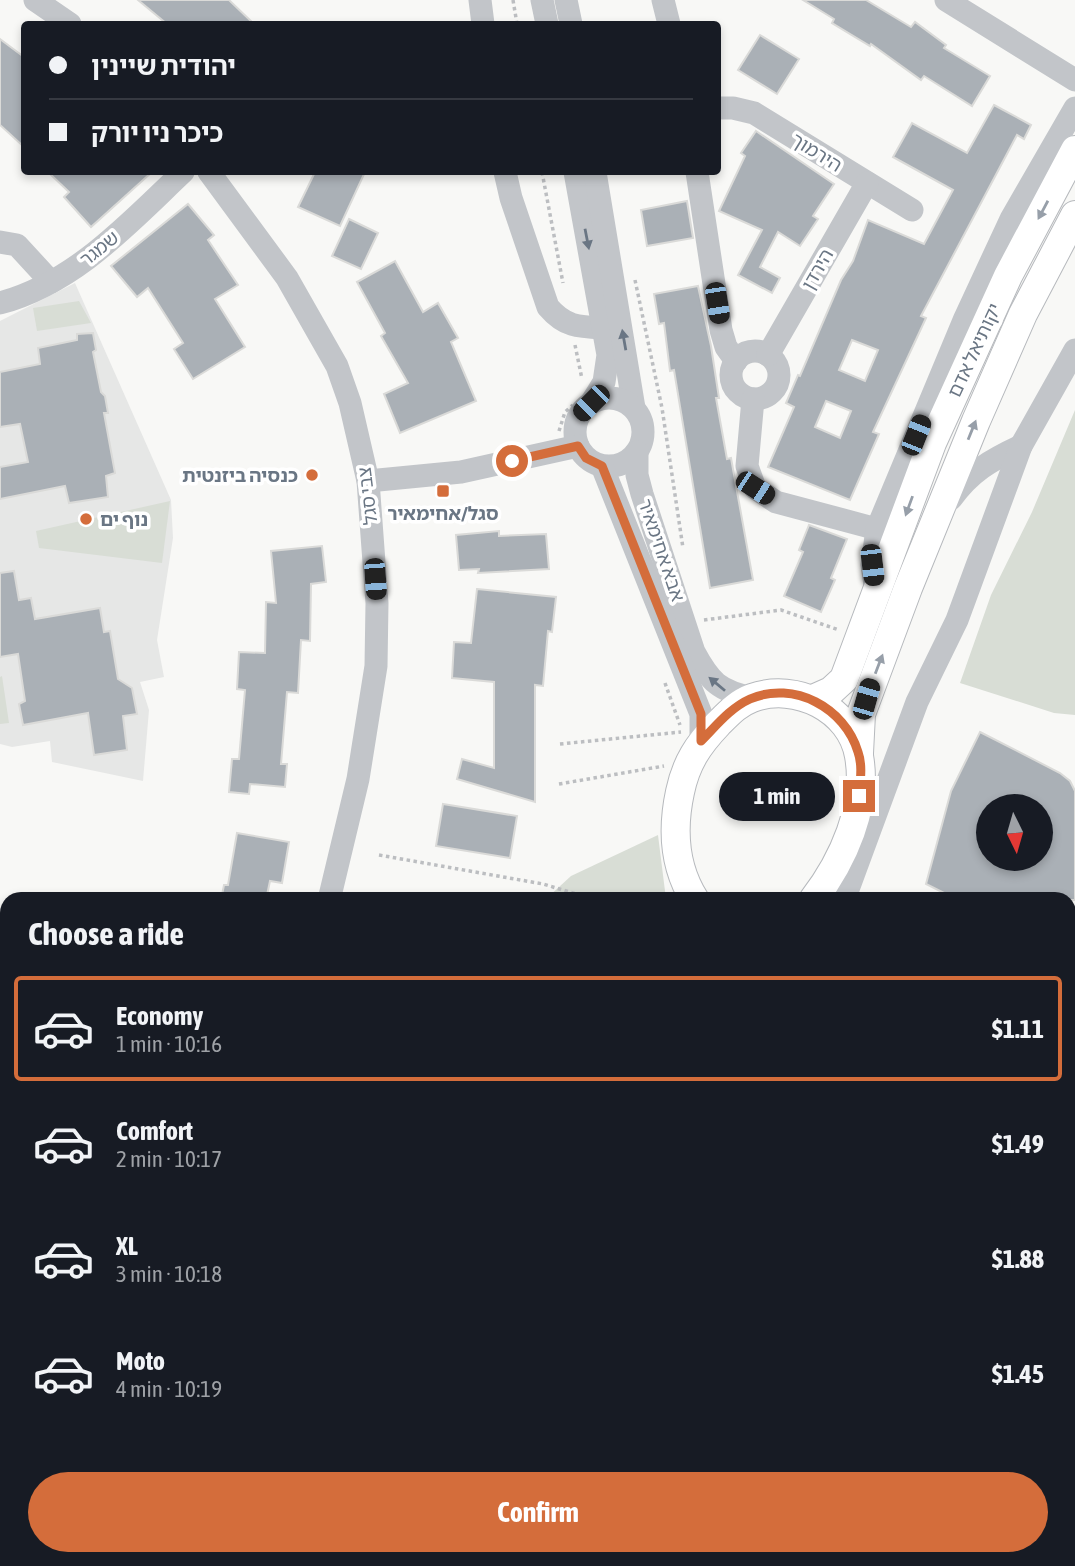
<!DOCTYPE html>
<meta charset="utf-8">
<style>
body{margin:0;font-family:"Asap Condensed","Noto Sans Hebrew",sans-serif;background:#20242c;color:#f1f3f6;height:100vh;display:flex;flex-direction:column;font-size:26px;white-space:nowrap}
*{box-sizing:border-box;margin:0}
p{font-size:23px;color:#9ea1a6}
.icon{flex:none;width:38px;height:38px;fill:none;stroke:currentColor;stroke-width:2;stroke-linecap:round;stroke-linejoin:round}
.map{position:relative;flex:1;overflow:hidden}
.side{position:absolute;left:0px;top:892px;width:1076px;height:674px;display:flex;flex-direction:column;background:#171b24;border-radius:21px 21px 0 0;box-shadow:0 4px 10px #0003}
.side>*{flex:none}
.banner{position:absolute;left:21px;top:21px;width:700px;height:154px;border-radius:7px;box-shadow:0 4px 10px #0003;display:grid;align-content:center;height:154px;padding:0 28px;background:#171b24}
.needle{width:46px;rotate:175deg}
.controls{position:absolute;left:976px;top:794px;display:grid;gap:14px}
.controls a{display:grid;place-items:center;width:77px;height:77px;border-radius:50%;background:#171b24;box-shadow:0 4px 10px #0003;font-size:35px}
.end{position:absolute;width:32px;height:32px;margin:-16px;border:9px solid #d46d3b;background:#fff;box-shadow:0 0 0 4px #fff}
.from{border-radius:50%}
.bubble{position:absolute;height:49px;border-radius:24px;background:#171b24;box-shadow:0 4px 10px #0003;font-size:23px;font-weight:700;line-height:49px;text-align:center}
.car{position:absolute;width:21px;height:42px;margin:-21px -10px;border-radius:9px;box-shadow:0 0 5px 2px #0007;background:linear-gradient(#222 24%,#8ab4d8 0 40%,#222 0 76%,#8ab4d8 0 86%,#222 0)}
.banner b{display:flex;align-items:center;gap:24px;height:66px;font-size:26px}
.banner b+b{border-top:2px solid #363941}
.banner i{width:18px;height:18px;background:#f1f3f6}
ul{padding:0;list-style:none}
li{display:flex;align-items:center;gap:21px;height:105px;margin:0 14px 10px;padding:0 14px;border:4px solid transparent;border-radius:7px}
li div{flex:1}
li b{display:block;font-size:26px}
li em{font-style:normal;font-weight:700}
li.selected{border-color:#d46d3b}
li>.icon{width:63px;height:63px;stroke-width:1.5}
h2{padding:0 28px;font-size:32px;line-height:84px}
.primary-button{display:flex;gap:14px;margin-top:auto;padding:14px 28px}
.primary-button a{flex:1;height:80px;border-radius:42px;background:#d46d3b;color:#fff;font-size:28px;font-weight:700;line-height:80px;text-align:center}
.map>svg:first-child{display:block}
.built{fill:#e6e7e6}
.green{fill:#d8ddd5}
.building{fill:#aab0b6;stroke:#dadad8;stroke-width:2;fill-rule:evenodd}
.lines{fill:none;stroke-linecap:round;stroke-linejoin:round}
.major-casing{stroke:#b6b9bd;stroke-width:30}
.path{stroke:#bcbec1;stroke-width:3.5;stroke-dasharray:3.5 3.5;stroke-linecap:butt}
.minor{stroke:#c2c5c9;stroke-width:23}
.major{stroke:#fff;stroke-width:28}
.oneway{fill:#979fa9}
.oneway2{fill:#6a7684}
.route{stroke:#d46d3b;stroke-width:9}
.poi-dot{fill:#d46d3b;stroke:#fff;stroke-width:2.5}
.labels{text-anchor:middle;stroke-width:7;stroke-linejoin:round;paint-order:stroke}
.street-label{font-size:19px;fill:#6a7684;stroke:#fff}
.poi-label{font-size:19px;font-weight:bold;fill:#6a7684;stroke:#fff;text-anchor:end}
</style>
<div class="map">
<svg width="1075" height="1566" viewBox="0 0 1075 1566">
<rect width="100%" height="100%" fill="#f8f8f6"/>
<polygon class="built" points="75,283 171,500 173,538 157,640 164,677 140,682 149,710 143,781 52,762 50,741 12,747 0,744 0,321"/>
<g class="green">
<polygon points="79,301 91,323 37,331 33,308"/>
<polygon points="1075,410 1075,715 1054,713 960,683 991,595 1032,512"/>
<polygon points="170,501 162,563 39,548 36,531"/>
<polygon points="2,676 9,723 0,724 0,677"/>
<polygon points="658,835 666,899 546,899 571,876"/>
<polygon points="1069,1011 1075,1013 1075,1122 1069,1119"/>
<polygon points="1075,1211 1075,1242 1069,1254 1069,1218"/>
<polygon points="1075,1356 1075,1480 1069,1478 1069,1365"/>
<polygon points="489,1559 539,1559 534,1566 484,1566"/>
<polygon points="607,1559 926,1559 922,1566 603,1566"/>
</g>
<g class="building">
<polygon points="138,0 229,0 254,24 167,24"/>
<polygon points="803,0 866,0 911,27 915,22 946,45 944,48 990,76 972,106 924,76 921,80 871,44 870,46 832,23 834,19"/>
<polygon points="760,35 799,59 777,94 738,70"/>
<polygon points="0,39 24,57 24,147 0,125"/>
<path d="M994,105L1031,125L1024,139L1017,135L921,316L926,318L873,432L879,434L850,500L768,467L794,407L786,403L798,375L800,376L841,280L853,261L868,220L924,244L953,190L893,157L912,123L967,153ZM852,340L878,350L865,381L839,370ZM826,401L851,411L840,438L815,427Z"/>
<polygon points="756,131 834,184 813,216 818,219 800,246 778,232 760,267 780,278 772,293 738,275 762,230 719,211 745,156 741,153"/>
<polygon points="48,172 152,172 91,227 64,197 69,192"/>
<polygon points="315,172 365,172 340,226 298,207"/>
<polygon points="687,201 693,238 647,246 641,210"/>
<polygon points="188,204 214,235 208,240 238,285 215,299 245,347 193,379 174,349 183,343 148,288 137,297 111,266"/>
<polygon points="349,219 378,233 361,269 332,256"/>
<polygon points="395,261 423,312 438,303 458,338 451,342 476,401 400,433 384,394 408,383 381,336 385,333 357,282"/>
<polygon points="698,286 711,346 719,398 716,398 727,459 731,458 753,580 710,588 674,370 670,371 664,323 659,324 654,294"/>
<polygon points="93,333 96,350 93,352 101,392 105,396 108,413 104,413 115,473 106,476 108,497 69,503 65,486 0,499 0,467 28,462 20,424 0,427 0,372 40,364 38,348 77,340 77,334"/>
<polygon points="809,525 847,539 831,578 835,580 821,612 784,596 803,552 799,550"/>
<polygon points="499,531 499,536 546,534 549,569 478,573 479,569 459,570 456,535"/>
<polygon points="322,546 326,582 311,584 310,641 301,640 298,693 287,692 281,764 287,764 285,787 250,784 249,794 229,792 232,759 239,759 245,690 237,689 239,652 265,653 266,602 276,603 271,551"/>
<polygon points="14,571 19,600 31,598 35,619 100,608 104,632 110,631 118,679 132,688 137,714 123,716 127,750 94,755 88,713 23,725 19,704 25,701 18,654 0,657 0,573"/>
<polygon points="477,589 556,597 552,632 548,631 543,686 535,685 535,802 457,779 462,759 494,768 494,682 452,678 454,642 471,643"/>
<path d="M980,732L1060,773L1070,781L1075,791V900H958L926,884L951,791ZM989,807H1041V859H989Z"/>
<polygon points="443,804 517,816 510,858 436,846"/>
<polygon points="237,833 289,842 282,883 270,881 266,900 221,900 224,885 228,885"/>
</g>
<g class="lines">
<g class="major-casing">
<g id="major">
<polyline points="813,699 831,691 844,679 932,443 1008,276 1075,150"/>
<polyline points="859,753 861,714 908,588 976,421 1023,314 1075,215"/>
<path d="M695,900C674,867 672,829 680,792C686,763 698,745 718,724C728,714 738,703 752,698C796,682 851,709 859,756C868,806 843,861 813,900"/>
<polyline points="435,1566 440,1559"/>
<polyline points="472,1566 477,1559"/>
</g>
</g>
<g class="path">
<polyline points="513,0 517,24"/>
<polyline points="542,172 563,283"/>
<polyline points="635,280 662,408 683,548"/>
<polyline points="575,345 582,379"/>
<polyline points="559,431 565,412 573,405"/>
<polyline points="704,620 781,610 839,630"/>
<polyline points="665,683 680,725"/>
<polyline points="560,744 681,732"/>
<polyline points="559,784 664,766"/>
<polyline points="379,855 543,884 596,900"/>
<polyline points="1069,1342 1075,1334"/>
<polyline points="1069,1404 1075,1407"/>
<polyline points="401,1559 410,1566"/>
<polyline points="643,1559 652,1566"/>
<polyline points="500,1566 506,1559"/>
<polyline points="946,1566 950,1559"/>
</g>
<g class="minor">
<polyline points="35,0 70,24"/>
<polyline points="480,0 483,24"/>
<polyline points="542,0 547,24"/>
<polyline points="566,0 571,24"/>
<polyline points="663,0 669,24"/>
<polyline points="946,0 1075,80"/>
<polyline points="718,108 733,108 754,113 912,210"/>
<polyline points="209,172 287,278 337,366 350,403 368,481 377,603 376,666 358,779 329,900"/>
<path d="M505,172L511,198L548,307C565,327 579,327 604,328"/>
<polyline points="575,172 608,355 604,382 591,403"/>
<polyline points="595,172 634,408"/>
<polyline points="697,172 721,330 726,347 736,361"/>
<polyline points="0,242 17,245 51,282"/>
<path d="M0,303C75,283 129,223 183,172"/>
<circle cx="755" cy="375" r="24"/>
<polyline points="768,355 867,183"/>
<circle cx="609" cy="432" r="34"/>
<polyline points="753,399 747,466 755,488 776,502 877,529"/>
<path d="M637,452V475L642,494L694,652C710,682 719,691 753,698"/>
<polyline points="602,466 701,714 701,741"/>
<polyline points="368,481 461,472 578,446"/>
<path d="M951,499C970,472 991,460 1021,446"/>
<polyline points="876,591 872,565 877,529 965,318 1011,219 1075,108"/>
<polyline points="844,900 917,702 957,620 1021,446 1075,350"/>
<polyline points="0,1035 7,1021"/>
<polyline points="0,1470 7,1459"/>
<polyline points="565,1566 570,1559"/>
</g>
<use href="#major" class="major"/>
</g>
<defs><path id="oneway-solid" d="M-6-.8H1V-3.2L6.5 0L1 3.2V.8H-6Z" transform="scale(1.75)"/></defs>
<g class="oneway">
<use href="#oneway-solid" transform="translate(1043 210) rotate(118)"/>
<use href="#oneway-solid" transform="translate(972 430) rotate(-68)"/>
<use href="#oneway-solid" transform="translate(909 506) rotate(110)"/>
<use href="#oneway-solid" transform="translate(879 664) rotate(-69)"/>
</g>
<g class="oneway2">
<use href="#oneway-solid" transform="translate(587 239) rotate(79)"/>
<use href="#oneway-solid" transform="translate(624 340) rotate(-100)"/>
<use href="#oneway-solid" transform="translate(717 684) rotate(-140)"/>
</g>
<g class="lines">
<path class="route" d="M512,461L578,446L586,458L602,466L701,714V741C716,726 730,708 750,699C794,680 845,708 858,752C863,766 860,782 859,796"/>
</g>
<g class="poi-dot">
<circle cx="312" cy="475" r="7"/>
<rect x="436" y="484" width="14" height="14" rx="3.5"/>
<circle cx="86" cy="519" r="7"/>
</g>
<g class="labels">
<g class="street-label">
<text transform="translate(817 152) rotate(32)" y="7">הירמוך</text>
<text transform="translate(99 248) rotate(-39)" y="7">שמגר</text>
<text transform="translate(817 269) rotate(-60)" y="7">הירדן</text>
<text transform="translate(974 350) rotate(-65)" y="7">יקותיאל אדם</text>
<text transform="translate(367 496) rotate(-97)" y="7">צבי סגל</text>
<text transform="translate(662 550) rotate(71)" y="7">אבא אחימאיר</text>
</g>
<g class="poi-label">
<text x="298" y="482">כנסיה ביזנטית</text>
<text x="443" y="520" text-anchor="middle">סגל/אחימאיר</text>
<text x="100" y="526" text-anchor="start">נוף ים</text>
</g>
</g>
</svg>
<div class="controls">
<a><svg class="needle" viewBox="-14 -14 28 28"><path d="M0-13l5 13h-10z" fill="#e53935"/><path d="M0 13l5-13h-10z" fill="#9ea1a6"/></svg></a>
</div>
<i class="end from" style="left:512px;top:461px"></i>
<i class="end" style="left:859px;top:796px"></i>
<div class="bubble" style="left:719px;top:772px;width:116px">1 min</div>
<i class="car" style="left:717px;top:303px;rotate:171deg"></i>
<i class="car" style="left:591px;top:403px;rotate:225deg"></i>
<i class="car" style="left:916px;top:435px;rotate:22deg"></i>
<i class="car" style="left:755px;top:488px;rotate:123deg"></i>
<i class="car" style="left:872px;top:565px;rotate:173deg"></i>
<i class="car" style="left:375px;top:579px;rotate:176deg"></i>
<i class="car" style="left:866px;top:699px;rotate:16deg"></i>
<div class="banner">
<b><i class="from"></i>יהודית שיינין</b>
<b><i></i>כיכר ניו יורק</b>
</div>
<section class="side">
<h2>Choose a ride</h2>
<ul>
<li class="selected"><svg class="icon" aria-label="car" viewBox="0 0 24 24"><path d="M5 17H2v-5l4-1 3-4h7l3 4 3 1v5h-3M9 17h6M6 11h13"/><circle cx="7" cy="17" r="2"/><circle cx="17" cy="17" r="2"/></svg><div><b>Economy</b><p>1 min · 10:16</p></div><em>$1.11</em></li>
<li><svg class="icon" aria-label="car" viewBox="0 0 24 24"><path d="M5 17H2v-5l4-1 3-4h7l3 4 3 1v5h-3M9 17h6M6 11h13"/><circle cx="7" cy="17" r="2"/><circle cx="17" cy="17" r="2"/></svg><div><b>Comfort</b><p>2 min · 10:17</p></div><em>$1.49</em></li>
<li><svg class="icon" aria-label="car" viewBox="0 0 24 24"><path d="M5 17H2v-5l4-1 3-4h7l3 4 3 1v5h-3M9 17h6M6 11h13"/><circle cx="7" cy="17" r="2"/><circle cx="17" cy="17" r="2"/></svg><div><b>XL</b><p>3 min · 10:18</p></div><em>$1.88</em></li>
<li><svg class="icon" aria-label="car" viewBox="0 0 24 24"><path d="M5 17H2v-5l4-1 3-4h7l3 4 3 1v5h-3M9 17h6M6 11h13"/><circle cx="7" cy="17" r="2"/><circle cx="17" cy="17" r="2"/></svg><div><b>Moto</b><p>4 min · 10:19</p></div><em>$1.45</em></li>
</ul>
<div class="primary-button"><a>Confirm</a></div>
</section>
</div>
